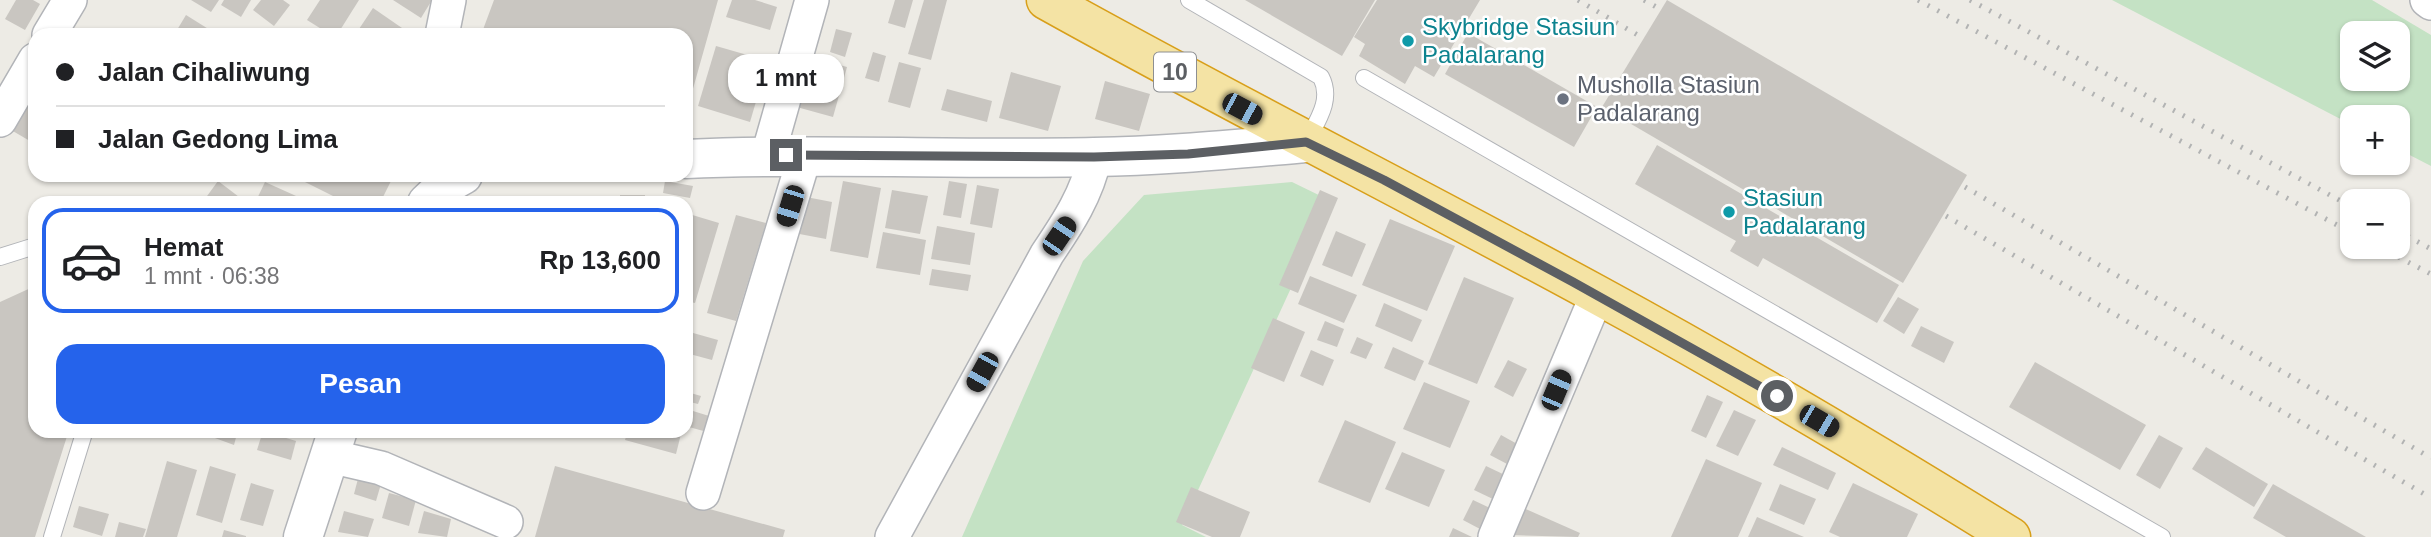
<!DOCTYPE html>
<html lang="id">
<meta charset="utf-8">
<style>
body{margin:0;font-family:Arial,sans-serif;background:#f6f6f6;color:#202124;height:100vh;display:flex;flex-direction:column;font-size:26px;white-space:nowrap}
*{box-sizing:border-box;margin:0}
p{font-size:23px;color:#757577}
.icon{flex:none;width:38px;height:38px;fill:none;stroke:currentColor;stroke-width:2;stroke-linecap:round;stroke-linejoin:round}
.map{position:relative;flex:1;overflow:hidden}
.side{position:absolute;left:28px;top:196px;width:665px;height:242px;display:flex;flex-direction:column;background:#fff;border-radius:21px;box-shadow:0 2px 5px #0004}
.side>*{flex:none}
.top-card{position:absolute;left:28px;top:28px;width:665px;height:154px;border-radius:21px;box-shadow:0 2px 5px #0004;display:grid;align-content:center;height:154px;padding:0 28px;background:#fff}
.fabs{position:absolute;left:2340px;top:21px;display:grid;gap:14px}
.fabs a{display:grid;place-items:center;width:70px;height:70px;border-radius:14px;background:#fff;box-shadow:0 2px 5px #0004;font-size:35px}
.end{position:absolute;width:32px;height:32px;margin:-16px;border:9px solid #5c5f63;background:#fff;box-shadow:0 0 0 4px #fff}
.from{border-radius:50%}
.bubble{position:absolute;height:49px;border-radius:21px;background:#fff;box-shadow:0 2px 5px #0004;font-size:23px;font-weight:800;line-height:49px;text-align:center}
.car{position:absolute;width:21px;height:42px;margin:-21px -10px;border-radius:9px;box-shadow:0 0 5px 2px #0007;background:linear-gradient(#222 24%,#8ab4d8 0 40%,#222 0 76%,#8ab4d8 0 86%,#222 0)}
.top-card b{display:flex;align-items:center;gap:24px;height:66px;font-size:26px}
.top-card b+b{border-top:2px solid #e0e0e0}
.top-card i{width:18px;height:18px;background:#202124}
ul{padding:12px 0 0;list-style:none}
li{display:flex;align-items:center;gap:21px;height:105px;margin:0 14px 10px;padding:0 14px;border:4px solid transparent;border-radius:21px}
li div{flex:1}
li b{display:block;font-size:26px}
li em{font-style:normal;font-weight:800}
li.on{border-color:#2563eb}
li>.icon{width:63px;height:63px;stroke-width:1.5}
.action{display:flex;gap:14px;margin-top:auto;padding:14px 28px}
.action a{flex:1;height:80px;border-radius:21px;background:#2563eb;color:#fff;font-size:28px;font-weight:800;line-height:80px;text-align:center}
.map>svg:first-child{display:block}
.green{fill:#c4e2c4;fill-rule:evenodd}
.building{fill:#c9c6c1}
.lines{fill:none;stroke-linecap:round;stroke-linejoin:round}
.service-casing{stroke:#b2b4b8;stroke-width:18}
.minor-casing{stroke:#b2b4b8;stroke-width:36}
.tertiary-casing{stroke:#b2b4b8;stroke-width:41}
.trunk-casing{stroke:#d89f1a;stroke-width:41}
.service{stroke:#fff;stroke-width:16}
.minor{stroke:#fff;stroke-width:33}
.tertiary{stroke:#fff;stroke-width:38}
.trunk{stroke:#f4e3a4;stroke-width:38}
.rail{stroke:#b2b3b3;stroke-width:5;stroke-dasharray:2 9;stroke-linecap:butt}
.route{stroke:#5c5f63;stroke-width:9}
.culture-dot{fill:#0f9aa8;stroke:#fff;stroke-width:2.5}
.worship-dot{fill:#6b7280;stroke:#fff;stroke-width:2.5}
.labels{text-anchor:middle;stroke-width:5;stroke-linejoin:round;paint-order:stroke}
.shield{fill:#fff;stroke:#8d8f92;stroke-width:2}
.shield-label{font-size:23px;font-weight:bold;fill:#5c5f63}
.culture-label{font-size:24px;fill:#0d838f;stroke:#fff;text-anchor:start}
.worship-label{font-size:24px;fill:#5b616d;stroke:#fff;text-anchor:start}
</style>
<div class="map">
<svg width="2431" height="537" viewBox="0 0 2431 537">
<rect width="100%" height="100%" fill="#edebe5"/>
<g class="green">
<path d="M2112,0H2372L2431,35V166L2398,149V117H2352V125ZM2352,33H2398V79H2352Z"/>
<polygon points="1292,182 1331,201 1182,525 1206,537 962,537 1083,261 1144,195"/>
</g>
<g class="building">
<polygon points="16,0 33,0 40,4 25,30 5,19"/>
<polygon points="191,0 219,0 211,12"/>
<polygon points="224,0 251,0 241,17 221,5"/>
<polygon points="261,0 283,0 290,5 274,26 253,10"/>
<polygon points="320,0 359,0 337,35 331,35 307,20"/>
<polygon points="393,0 432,0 421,18"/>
<polygon points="494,0 718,0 687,110 686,35 481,35"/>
<polygon points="732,0 755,0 777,7 770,30 726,17"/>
<polygon points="895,0 913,0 905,28 888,23"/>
<polygon points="924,0 947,0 931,60 908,54"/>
<polygon points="1245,0 1375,0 1342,56"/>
<polygon points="1377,0 1480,0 1434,77 1415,66 1405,84 1359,56 1365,44 1354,37"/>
<polygon points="1667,0 1967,175 1903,283 1602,107"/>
<polygon points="373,8 402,28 397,35 355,35"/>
<polygon points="186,15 218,35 174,35"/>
<polygon points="836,29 852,33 845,57 830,52"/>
<polygon points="1468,33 1597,107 1574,147 1445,74"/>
<polygon points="716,46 768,61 750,122 698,106"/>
<polygon points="873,52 886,56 879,82 865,78"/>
<polygon points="807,56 847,67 833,117 793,106"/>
<polygon points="899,62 921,68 910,108 888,102"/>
<polygon points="1011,72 1061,86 1048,131 999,118"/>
<polygon points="35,75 35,144 6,127"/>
<polygon points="1105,81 1150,94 1139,131 1095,119"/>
<polygon points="947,89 992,101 987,122 941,110"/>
<polygon points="1657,145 1899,285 1877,323 1763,258 1758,267 1730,251 1736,241 1635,184"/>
<polygon points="291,175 394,175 380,203 347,203"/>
<polygon points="218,181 247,203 202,203"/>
<polygon points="665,181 693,186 690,198 663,193"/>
<polygon points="843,181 881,188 868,258 830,251"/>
<polygon points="949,181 967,184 961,218 943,215"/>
<polygon points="265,182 305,200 304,203 255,203"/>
<polygon points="977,185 999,189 992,228 970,224"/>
<polygon points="892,190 928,196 920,234 885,228"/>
<polygon points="1320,190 1338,198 1298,293 1279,285"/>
<rect x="620" y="195" width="25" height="8"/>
<polygon points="801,196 832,202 826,239 794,233"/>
<polygon points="689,214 719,223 695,303 686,301"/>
<polygon points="736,215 766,223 736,321 707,313"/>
<polygon points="1390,219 1455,246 1427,311 1362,285"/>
<polygon points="937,226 975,233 970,265 931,259"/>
<polygon points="1336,231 1366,244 1352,277 1322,265"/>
<polygon points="883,232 926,240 920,275 876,268"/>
<polygon points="932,269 971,275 968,291 929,285"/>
<polygon points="1310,276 1357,295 1344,323 1298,304"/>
<polygon points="1464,277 1514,298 1477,384 1428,364"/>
<polygon points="35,286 35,430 69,430 35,537 0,537 0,302"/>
<polygon points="1898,297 1919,309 1904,334 1883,321"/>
<polygon points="1384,303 1422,320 1412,342 1375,326"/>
<polygon points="1273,318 1305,332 1284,382 1251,368"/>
<polygon points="1325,321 1344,329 1337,347 1317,340"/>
<polygon points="1921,326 1954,342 1944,363 1911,346"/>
<polygon points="686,331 718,340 712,360 686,353"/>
<polygon points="1357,337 1373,344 1366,359 1350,353"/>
<polygon points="1393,347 1424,361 1415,381 1384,368"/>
<polygon points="1311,350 1334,360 1323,386 1300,376"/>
<polygon points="1508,360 1527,369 1513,397 1494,387"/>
<polygon points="2035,362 2146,425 2120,470 2009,407"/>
<polygon points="1424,382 1470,401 1450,448 1403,429"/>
<polygon points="687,392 701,396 698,404 686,401"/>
<polygon points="1707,395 1723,402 1706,438 1691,431"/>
<polygon points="1734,410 1756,420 1738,456 1716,446"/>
<polygon points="693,411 722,420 718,435 689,427"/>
<polygon points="1345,420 1396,442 1370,503 1318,482"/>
<polygon points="193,430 238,430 234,445"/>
<polygon points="628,430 682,430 676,454 625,440"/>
<polygon points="263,431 296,441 291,460 257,450"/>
<polygon points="1501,435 1519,445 1509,465 1490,455"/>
<polygon points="2159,435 2183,448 2160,489 2136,475"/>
<polygon points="1782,447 1836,473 1828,490 1773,465"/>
<polygon points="2206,447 2268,484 2254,507 2192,469"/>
<polygon points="1402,452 1445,470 1429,507 1385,489"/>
<polygon points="1706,459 1762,483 1738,537 1671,537"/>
<polygon points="167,461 197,470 177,537 145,537"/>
<polygon points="210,466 236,474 222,523 196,515"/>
<polygon points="555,466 785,530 783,537 535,537"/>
<polygon points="1486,466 1507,476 1495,500 1474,490"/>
<polygon points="360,471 383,477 376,501 354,494"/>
<polygon points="251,483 274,490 263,526 240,520"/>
<polygon points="1853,483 1918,514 1907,537 1840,537 1829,532"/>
<polygon points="1780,484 1816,499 1804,525 1769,510"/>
<polygon points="2273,484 2366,537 2286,537 2253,518"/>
<polygon points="1191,487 1250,512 1240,537 1212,537 1176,522"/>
<polygon points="389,493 416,500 409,526 382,518"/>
<polygon points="1473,500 1490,508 1480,529 1463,520"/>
<polygon points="79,506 109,514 102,536 73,527"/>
<polygon points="1521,507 1580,533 1578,537 1509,535"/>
<polygon points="344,511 374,519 368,537 338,532"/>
<polygon points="424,511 451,519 447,537 418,533"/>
<polygon points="1757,517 1804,537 1748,537"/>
<polygon points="119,522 146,529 143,537 115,537"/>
<polygon points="1453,528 1472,537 1449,537"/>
<polygon points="224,530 246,536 246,537 222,537"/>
</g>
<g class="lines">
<g class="service-casing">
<g id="service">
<path d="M1189,0L1321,77C1333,100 1317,121 1306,143"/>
<polyline points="1364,78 2162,537"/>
<polyline points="0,257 35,246"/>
<polyline points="52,537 85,430"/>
</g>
</g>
<g class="minor-casing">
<g id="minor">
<polyline points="2427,0 2431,3"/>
<polyline points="49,35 70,0"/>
<polyline points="442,35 449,0"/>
<polyline points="0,120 35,60"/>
<polyline points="768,155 812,0"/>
<polyline points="329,456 381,468 506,522"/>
<polyline points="703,493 805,155"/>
<path d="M892,537L1047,254C1068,223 1087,194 1095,157"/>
<polyline points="1495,537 1597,295"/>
</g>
</g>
<g class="tertiary-casing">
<g id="tertiary">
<path d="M686,159C822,153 958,160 1094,157C1165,156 1235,149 1306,143"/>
<polyline points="427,203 447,184 463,175"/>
<polyline points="303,537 338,430"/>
</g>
</g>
<g class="trunk-casing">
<path id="trunk" d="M1046,0C1227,101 1412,194 1594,293C1736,370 1874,452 2011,537"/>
</g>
<use href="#service" class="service"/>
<use href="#minor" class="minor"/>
<use href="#tertiary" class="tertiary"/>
<use href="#trunk" class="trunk"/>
<g class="rail">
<polyline points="1578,0 1641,37"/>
<polyline points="1644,0 1658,8"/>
<polyline points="1918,0 2352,233"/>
<polyline points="1970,0 2352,207"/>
<polyline points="1965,187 2431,458"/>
<polyline points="1946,216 2431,498"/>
<polyline points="2398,231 2431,249"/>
<polyline points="2379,247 2431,274"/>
</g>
</g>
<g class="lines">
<polyline class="route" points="786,155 1094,157 1188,154 1306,142 1384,180 1573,282 1777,396"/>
</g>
<g class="culture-dot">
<circle cx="1408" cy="41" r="7"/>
<circle cx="1729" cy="212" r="7"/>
</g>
<circle class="worship-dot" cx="1563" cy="99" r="7"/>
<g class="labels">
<rect class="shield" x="1154" y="52.5" width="42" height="39" rx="5"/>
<g class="shield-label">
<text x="1175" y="80">10</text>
</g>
<g class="culture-label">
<text x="1422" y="35">Skybridge Stasiun<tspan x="1422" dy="28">Padalarang</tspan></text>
<text x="1743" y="206">Stasiun<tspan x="1743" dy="28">Padalarang</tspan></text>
</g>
<g class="worship-label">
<text x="1577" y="93">Musholla Stasiun<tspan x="1577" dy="28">Padalarang</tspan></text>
</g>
</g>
</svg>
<div class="fabs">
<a><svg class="icon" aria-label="layers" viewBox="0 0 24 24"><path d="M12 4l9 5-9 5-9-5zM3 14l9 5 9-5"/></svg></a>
<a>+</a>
<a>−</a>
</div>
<i class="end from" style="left:1777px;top:396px"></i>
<i class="end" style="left:786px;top:155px"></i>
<div class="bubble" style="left:728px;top:54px;width:116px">1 mnt</div>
<i class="car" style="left:1242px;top:109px;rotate:118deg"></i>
<i class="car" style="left:790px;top:206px;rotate:197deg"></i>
<i class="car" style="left:1059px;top:236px;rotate:34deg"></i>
<i class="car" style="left:982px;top:372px;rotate:209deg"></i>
<i class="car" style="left:1556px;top:390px;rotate:23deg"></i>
<i class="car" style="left:1819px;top:421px;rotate:120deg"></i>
<div class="top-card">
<b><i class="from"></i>Jalan Cihaliwung</b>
<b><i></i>Jalan Gedong Lima</b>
</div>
<section class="side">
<ul>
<li class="on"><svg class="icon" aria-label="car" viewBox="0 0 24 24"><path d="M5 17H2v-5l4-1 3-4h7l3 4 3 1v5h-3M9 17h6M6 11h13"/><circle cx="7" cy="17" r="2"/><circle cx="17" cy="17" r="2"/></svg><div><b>Hemat</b><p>1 mnt · 06:38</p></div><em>Rp 13,600</em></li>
</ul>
<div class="action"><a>Pesan</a></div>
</section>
</div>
